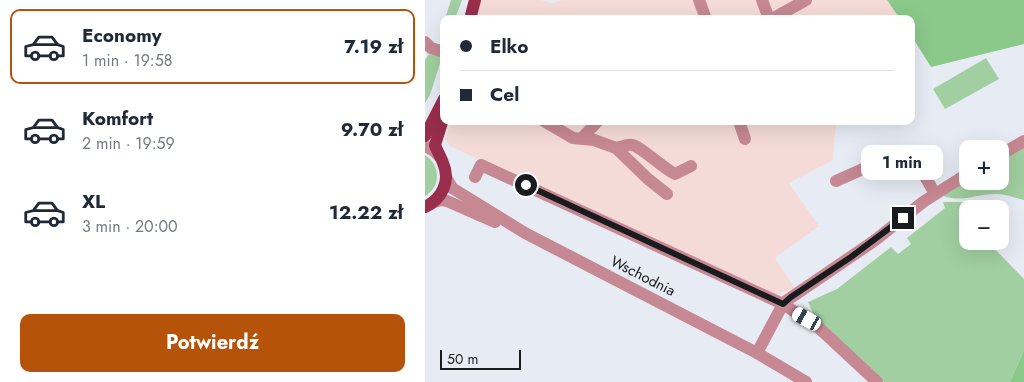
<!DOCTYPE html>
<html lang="pl">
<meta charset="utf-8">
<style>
body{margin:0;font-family:Jost,sans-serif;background:#f6f6f7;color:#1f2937;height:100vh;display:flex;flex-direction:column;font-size:19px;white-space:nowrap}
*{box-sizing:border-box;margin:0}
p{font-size:16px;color:#747a83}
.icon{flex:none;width:28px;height:28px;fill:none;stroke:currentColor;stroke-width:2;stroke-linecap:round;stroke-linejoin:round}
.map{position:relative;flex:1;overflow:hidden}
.drawer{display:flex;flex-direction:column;background:#fff;width:425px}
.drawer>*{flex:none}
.guide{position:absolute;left:15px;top:15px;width:475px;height:110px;border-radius:10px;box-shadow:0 5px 20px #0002;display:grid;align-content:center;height:110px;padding:0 20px;background:#fff}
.controls{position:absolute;left:534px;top:140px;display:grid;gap:10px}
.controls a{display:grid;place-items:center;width:50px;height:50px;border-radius:10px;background:#fff;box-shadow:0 5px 20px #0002;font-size:25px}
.scale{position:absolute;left:15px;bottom:12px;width:81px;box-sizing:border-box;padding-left:5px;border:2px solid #191b1e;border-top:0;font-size:14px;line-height:18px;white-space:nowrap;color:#191b1e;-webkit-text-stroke:4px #e7ecf4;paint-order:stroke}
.end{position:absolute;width:22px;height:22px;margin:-11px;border:6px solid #191b1e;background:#fff;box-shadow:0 0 0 2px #fff}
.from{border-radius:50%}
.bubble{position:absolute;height:35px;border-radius:10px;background:#fff;box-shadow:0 5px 20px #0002;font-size:16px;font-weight:700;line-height:35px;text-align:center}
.car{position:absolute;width:15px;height:30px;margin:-15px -8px;border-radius:6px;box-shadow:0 0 4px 1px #0007;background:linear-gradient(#fff 24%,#345 0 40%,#fff 0 76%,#345 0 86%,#fff 0)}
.guide b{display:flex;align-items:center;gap:18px;height:48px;font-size:19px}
.guide b+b{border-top:1px solid #e0e1e3}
.guide i{width:12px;height:12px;background:#1f2937}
ul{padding:9px 0 0;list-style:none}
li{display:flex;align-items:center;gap:15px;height:75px;margin:0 10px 8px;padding:0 10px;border:2px solid transparent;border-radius:10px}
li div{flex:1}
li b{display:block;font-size:19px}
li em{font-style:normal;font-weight:700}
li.active{border-color:#b45309}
li>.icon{width:45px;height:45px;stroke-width:1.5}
.button{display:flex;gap:10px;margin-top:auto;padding:10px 20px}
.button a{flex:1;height:58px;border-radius:10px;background:#b45309;color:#fff;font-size:20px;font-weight:700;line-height:58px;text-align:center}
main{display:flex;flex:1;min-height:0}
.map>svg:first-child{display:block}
.industrial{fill:#f5dbd7}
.green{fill:#a1cfa1}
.forest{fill:#8ac989}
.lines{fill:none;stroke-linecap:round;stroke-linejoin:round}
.minor{stroke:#c68893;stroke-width:12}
.major{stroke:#992d4c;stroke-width:12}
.route{stroke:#191b1e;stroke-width:6}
.labels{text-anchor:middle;stroke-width:4;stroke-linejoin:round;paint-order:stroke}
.street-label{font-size:15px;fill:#191b1e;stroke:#e7ecf4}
</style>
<main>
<section class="drawer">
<ul>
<li class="active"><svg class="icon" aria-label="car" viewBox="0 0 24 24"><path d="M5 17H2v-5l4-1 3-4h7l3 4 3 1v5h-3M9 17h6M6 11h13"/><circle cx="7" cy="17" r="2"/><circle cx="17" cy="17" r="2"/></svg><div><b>Economy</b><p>1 min · 19:58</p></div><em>7.19 zł</em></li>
<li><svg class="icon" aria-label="car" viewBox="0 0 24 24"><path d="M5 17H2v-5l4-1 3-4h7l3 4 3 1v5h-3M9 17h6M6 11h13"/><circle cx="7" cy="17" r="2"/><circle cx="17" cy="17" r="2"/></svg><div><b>Komfort</b><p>2 min · 19:59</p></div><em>9.70 zł</em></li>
<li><svg class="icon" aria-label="car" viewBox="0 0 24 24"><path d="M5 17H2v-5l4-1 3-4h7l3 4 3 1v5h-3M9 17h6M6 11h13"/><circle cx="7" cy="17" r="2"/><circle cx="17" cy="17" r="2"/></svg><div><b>XL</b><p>3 min · 20:00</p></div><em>12.22 zł</em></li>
</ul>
<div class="button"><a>Potwierdź</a></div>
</section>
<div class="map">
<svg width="599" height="382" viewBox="0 0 599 382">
<rect width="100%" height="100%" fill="#e7ecf4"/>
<g class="industrial">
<polygon points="55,0 116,0 128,3 137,0 462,0 475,19 50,19"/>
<polygon points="26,121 412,121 410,131 408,160 364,183 394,226 350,258 370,288 347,296 25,146 20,140"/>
</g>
<g class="green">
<polygon points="26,0 37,0 30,19 20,19"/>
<polygon points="4,54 17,57 5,95 0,103 0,60"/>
<polygon points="561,58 574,79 520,109 508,89"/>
<path d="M599,146V200C590,198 581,194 572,194C553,193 535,204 517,195L542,180V181H575V160Z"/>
<path d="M0,155C16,165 16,187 0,196Z"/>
<polygon points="555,200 562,209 542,209 542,241 562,241 599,279 599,350 585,382 459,382 392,322 383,302 412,289 466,247 473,254 486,244 482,238 520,208 518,202 539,202"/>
</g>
<g class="forest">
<polygon points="462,0 599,0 599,44 506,67 486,35 486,19 475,19"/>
<polygon points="599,350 599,382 585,382"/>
</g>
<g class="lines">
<g class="minor">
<polyline points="274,0 281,19"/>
<polyline points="337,0 344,19"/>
<polyline points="347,19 381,0"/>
<polyline points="0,42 6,48 19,52"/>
<polyline points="119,121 148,138 169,140 191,148 223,179 242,194"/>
<polyline points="314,121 320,139"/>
<polyline points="157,138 173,121"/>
<polyline points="0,146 9,151 15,157"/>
<path d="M191,148C196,147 202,144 207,145C215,146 238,168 250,174L266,166"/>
<polyline points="575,155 599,141"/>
<polyline points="50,177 56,165 358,304 393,327 452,382"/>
<polyline points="22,179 27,188 100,233 332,353 381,382"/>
<path d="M411,181L474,153C489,152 503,182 510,194"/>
<polyline points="9,202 17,200 22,201 70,222"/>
<polyline points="332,353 358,304 361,301 449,241 498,202 542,174"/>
</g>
<g class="major">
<polyline points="45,19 50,0"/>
<polyline points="0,136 19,99"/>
<path d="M0,207C17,199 26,181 18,163C16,157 12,151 10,145L19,116"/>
</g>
</g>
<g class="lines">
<polyline class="route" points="101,185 358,304 366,297 426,257 478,218"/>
</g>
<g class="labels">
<g class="street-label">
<text transform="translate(218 276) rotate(27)" y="5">Wschodnia</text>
</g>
</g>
</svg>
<div class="controls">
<a>+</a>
<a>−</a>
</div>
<div class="scale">50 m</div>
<i class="end from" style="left:101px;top:185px"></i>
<i class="end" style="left:478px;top:218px"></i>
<div class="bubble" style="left:436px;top:145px;width:82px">1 min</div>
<i class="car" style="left:382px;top:319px;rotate:299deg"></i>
<div class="guide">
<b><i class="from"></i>Elko</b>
<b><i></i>Cel</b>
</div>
</div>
</main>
